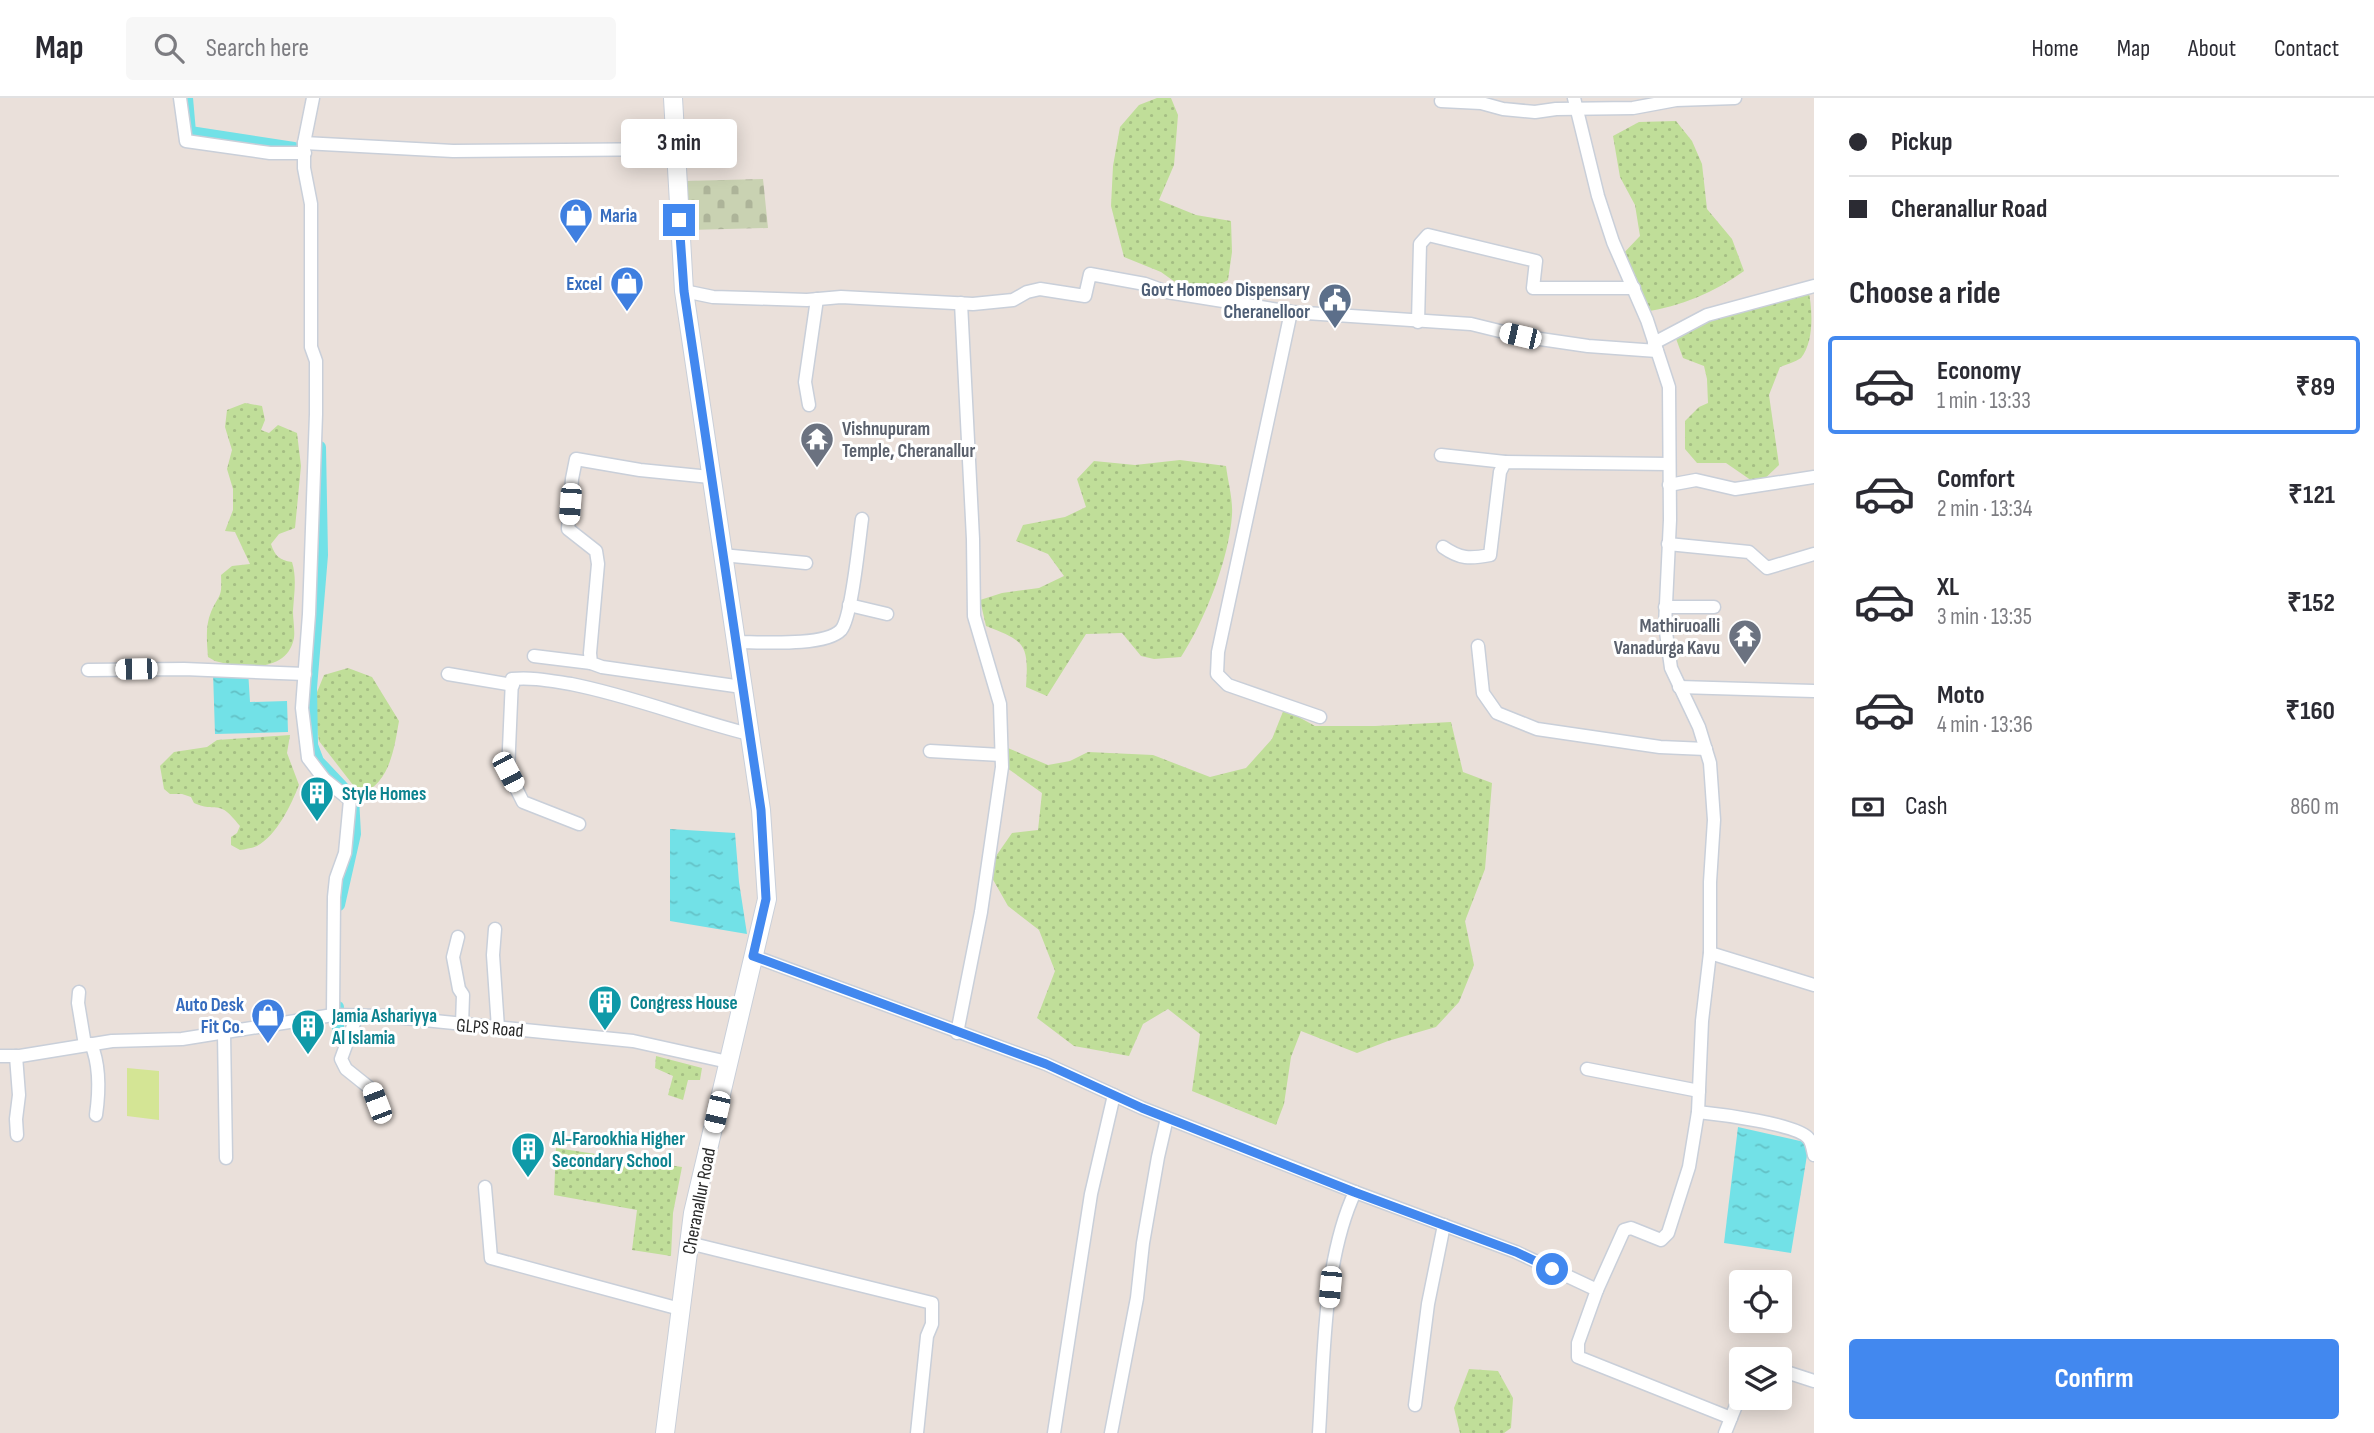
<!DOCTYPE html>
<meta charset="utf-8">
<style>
body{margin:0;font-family:"Sofia Sans Condensed",sans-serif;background:#f7f7f7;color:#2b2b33;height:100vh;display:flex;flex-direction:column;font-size:26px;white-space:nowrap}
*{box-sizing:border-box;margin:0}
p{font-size:23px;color:#7c7c81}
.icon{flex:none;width:38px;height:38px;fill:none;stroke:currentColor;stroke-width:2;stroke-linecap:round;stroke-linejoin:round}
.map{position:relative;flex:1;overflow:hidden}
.sheet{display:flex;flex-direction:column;background:#fff;width:560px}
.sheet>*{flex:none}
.banner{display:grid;align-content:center;height:154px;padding:0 35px;background:#fff}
.tools{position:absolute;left:1729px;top:1172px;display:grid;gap:14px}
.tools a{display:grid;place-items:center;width:63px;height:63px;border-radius:7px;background:#fff;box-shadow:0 4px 18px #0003;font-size:35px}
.end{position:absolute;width:32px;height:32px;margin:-16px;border:9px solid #4288ef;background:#fff;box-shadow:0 0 0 4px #fff}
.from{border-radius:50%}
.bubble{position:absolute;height:49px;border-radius:7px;background:#fff;box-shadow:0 4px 18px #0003;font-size:23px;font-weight:700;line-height:49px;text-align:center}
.car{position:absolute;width:21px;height:42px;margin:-21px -10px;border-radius:9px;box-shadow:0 0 5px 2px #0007;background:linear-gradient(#fff 24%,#345 0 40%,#fff 0 76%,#345 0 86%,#fff 0)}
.banner b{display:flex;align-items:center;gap:24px;height:66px;font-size:26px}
.banner b+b{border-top:2px solid #e1e1e2}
.banner i{width:18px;height:18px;background:#2b2b33}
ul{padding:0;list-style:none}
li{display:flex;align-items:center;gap:21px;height:98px;margin:0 14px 10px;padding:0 21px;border:4px solid transparent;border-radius:7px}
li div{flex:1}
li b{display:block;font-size:26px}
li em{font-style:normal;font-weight:700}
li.on{border-color:#4288ef}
li>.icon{width:63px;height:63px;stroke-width:1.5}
h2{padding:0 35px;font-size:32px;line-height:84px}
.pay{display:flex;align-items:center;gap:18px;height:77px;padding:0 35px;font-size:26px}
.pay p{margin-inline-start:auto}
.cta{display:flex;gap:14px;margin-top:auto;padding:14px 35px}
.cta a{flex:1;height:80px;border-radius:7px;background:#4288ef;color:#fff;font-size:28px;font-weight:700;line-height:80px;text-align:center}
header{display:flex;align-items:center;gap:42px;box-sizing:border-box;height:98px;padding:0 35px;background:#fff;border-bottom:2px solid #e1e1e2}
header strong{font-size:33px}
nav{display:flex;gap:38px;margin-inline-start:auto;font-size:24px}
.search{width:490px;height:63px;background:#f7f7f7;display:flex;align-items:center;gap:18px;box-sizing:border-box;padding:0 24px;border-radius:7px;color:#7c7c81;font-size:26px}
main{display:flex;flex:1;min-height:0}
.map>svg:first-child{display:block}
.green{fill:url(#green-dots)}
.cemetery{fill:url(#cemetery-stones)}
.pitch{fill:#d4e595}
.water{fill:url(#water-ripples)}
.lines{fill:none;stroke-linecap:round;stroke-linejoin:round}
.canal{stroke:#72e1e7;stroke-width:12}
.street-casing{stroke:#c9cfd9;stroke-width:15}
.secondary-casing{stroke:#c9cfd9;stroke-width:20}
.street{stroke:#fff;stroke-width:12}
.secondary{stroke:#fff;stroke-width:18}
.route{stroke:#4288ef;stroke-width:9}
.labels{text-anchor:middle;stroke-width:6;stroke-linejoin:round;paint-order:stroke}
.shop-label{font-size:19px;font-weight:bold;fill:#366cbe;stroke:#fff;text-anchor:end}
.service-label{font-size:19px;font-weight:bold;fill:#4e5e75;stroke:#fff;text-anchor:end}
.worship-label{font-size:19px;font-weight:bold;fill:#5b616d;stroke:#fff;text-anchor:start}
.culture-label{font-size:19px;font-weight:bold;fill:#0d838f;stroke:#fff;text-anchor:start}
.street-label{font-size:19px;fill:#282828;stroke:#fff}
</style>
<header>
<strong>Map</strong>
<div class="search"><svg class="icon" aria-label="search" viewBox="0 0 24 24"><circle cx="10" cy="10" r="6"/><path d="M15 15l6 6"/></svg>Search here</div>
<nav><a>Home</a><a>Map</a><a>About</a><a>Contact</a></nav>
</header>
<main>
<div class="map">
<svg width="1814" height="1335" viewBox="0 0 1814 1335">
<defs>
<pattern id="green-dots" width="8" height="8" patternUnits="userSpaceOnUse" patternTransform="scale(1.75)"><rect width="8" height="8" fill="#c0de99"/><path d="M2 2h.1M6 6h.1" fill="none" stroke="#a5be84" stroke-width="1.8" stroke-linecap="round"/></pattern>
<pattern id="cemetery-stones" width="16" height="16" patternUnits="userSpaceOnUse" patternTransform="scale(1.75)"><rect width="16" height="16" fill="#c9d2b2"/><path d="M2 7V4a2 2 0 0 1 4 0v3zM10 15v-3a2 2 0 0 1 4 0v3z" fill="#adb499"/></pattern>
<pattern id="water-ripples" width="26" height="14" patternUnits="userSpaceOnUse" patternTransform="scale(1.75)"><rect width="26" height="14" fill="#72e1e7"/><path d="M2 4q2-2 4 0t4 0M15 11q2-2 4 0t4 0" fill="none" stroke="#63c1c6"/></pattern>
</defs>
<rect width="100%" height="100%" fill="#eae0da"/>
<g class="green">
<polygon points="1157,0 1171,0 1178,17 1174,67 1159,102 1196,117 1231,123 1232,154 1228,182 1196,199 1161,174 1124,159 1111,108 1113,68 1120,29 1139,7"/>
<path d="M1676,23L1692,43L1702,66L1707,111L1732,141L1744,173C1714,195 1681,208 1644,214L1620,159L1640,138L1635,107L1620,79L1613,38L1639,24Z"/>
<path d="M1808,190C1813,212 1814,244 1801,260C1795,264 1787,266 1780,269L1769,297L1779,367L1758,387L1726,365H1697L1685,351V323L1699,309L1708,305L1707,281L1704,268L1683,260L1674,235Z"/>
<path d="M245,305L262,308L265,322L261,332L269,335L278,327L297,335L301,368L295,430L279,436L271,446C275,458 279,462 292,464C297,480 294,496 293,513C293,522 295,532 294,540C287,576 241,570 215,563L208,559C207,545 205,528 211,514C220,494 222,501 221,477L232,468L250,466L235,434L225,433L233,412V391L227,371L232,352L225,329L227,312Z"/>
<path d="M1180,362L1226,368C1228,384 1233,401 1232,417C1229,461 1205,522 1181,559L1154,561L1141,558L1122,535L1086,536L1047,598L1026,589C1029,546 1025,543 986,528L980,502L1002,495L1039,490L1064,478L1048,456L1016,443L1023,427L1065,419L1086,409L1077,381L1094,363L1135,367Z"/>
<path d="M348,570L372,579L399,623C394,651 390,686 360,696L319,643L313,604L324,577Z"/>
<polygon points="1284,611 1315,628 1375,628 1451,624 1463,674 1492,685 1485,771 1465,823 1474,867 1459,904 1436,929 1388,943 1357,955 1301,933 1291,959 1284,1006 1276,1027 1192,993 1200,936 1168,911 1143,926 1129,958 1074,948 1037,920 1055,873 1039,832 1008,808 987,771 1012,735 1038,732 1042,695 1007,670 1003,648 1048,667 1070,663 1088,654 1153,657 1210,679 1246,670 1272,641"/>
<path d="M290,637L287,655L299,687C291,707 277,737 257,748C252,750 245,751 240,752L231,747V739L237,735L240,728C217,699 220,716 194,705L191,699L182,696H170L164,691L160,668L174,654L207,649L217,642Z"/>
<polygon points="656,958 702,970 700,982 688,982 683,1002 668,997 673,978 655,970"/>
<polygon points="556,1050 682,1069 673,1115 671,1158 632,1152 637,1112 554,1097"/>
<polygon points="1469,1271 1498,1273 1513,1300 1511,1330 1504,1335 1460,1335 1454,1310"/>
</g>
<polygon class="cemetery" points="763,81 768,130 689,132 684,83"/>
<polygon class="pitch" points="127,970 159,973 159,1022 127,1018"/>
<g class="water">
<polygon points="248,572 250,604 287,603 288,634 215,636 213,574"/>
<polygon points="670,731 735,735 739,784 747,836 670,823"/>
<polygon points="1738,1029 1809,1045 1791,1155 1724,1145"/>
</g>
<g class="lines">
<g class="canal">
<polyline points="187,0 190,34 294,50"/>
<polyline points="320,349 322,457 311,590 312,647 318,663 353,700 355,736 339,807"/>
<polyline points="338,909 338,930"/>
</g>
<g class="street-casing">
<g id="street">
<polyline points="180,0 186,43 270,55 305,55"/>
<polyline points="313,0 304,45 304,70 311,106 311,249 316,263 316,316 309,516 302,610 308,660 324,681 350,702 345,755 336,780 334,799 333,917"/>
<polyline points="1574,0 1598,98 1613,144 1647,222 1669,289 1670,422 1665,527 1671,570 1699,629 1710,665 1714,722 1710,784 1710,855 1702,923 1698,1014 1689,1069 1668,1135 1661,1142 1631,1130 1624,1132 1597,1192"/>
<polyline points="1441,3 1481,5 1503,11 1535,14 1556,11 1633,10 1676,2 1735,0"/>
<polyline points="304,45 453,53 675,51"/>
<polyline points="684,193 713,199 807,202 841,199 973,206 1013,202 1027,194 1040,191 1085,198 1090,176 1145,186 1167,194 1291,214 1471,226 1520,238 1588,248 1657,253"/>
<polyline points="1291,214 1218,554 1217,576 1228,587 1320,619"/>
<polyline points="1418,224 1420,146 1428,137 1536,163 1533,190 1634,190"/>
<polyline points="1654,245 1707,217 1814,188"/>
<polyline points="809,307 805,284 817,201"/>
<polyline points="1441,357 1505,364"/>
<polyline points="710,379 640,372 576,361 572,381 568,431 596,453 598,466 590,555 591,565 602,569 742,589"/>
<polyline points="1669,387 1696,382 1735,391 1814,379"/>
<polyline points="1668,446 1749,454 1767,470 1814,456"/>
<path d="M1443,449C1460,461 1470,461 1490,457L1500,374L1505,364L1669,366"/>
<polyline points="722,457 806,465"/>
<polyline points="849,507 887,516"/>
<polyline points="1665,509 1714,509"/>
<path d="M736,544C759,544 825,549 841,532C852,519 859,442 862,421"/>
<polyline points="1478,548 1483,595 1497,615 1537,631 1660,649 1706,651"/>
<polyline points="534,558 591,565"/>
<polyline points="88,572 184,571 305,576"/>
<polyline points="448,576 513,587"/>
<polyline points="1679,589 1814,593"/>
<polyline points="930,653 1001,657"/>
<path d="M579,726L523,704L508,674L512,581C533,579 551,583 571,586C632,598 689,621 749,636"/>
<polyline points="495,831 493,857 498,930"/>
<polyline points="458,839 453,859 459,891 463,897 462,927"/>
<polyline points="1710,855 1814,887"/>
<polyline points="753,858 1046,966 1142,1010 1355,1094 1516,1154 1597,1192 1578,1245 1578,1259 1731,1320"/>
<polyline points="79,894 78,905 85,947"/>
<polyline points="357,917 341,961 346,971 371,991 377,1005"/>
<polyline points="224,935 226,1060"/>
<polyline points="957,935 981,814 1002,669 1000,606 974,518 973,441 961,205"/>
<path d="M91,946C100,967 99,996 96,1017"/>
<polyline points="0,958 20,958 112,943 182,941 333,917 385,918 633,943 728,964"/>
<polyline points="16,958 19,997 16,1021 17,1037"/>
<polyline points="1587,971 1699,993"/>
<path d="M1698,1014C1718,1016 1799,1026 1809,1041C1812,1045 1813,1053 1814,1057"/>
<polyline points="485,1089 491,1160 680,1211"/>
<polyline points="689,1145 932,1205 932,1226 927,1238 917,1335"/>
<polyline points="1780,1272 1814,1283"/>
<polyline points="1415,1307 1428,1206 1444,1127"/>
<polyline points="1054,1335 1091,1096 1114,997"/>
<polyline points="1111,1335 1137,1200 1143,1145 1158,1059 1167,1020"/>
<path d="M1319,1335C1324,1260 1323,1162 1355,1094"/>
<polyline points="1725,1335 1741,1295"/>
</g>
</g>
<g class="secondary-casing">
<polyline id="secondary" points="665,1335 693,1115 767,801 761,712 684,193 673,0"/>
</g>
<use href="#street" class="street"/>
<use href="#secondary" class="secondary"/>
</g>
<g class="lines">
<polyline class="route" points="679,122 684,193 761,712 766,801 753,858 1046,966 1142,1010 1354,1094 1516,1154 1552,1171"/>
</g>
<defs>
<g id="shop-pin" transform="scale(1.75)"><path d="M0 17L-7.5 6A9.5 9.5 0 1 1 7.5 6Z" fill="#3f7fe0" stroke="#fff"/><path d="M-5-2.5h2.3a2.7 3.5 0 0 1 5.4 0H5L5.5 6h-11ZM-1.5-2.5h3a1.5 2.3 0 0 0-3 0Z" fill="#fff"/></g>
<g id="civic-pin" transform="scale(1.75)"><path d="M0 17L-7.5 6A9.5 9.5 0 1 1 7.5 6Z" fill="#5c6f8a" stroke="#fff"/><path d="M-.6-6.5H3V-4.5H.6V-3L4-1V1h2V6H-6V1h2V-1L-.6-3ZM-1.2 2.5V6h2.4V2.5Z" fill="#fff"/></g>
<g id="temple-pin" transform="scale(1.75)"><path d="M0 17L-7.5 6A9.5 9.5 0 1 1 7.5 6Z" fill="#6b7280" stroke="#fff"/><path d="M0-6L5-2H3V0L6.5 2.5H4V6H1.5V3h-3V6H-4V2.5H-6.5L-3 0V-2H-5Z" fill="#fff"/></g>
<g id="building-pin" transform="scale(1.75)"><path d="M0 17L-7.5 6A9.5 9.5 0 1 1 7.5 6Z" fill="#0f9aa8" stroke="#fff"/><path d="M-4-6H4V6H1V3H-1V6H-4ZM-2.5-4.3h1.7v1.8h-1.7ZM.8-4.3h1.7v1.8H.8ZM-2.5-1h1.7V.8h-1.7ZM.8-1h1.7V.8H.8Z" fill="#fff"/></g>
</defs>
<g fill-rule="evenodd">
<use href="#shop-pin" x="576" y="117"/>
<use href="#shop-pin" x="627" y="185"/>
<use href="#civic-pin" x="1335" y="202"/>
<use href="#temple-pin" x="817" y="341"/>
<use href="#temple-pin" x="1745" y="538"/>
<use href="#building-pin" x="317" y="695"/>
<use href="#building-pin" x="605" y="904"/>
<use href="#shop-pin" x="268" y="917"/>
<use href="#building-pin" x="308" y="928"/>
<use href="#building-pin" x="528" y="1051"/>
</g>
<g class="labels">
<g class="shop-label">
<text x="600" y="124" text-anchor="start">Maria</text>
<text x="602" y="192">Excel</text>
<text x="244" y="913">Auto Desk<tspan x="244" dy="22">Fit Co.</tspan></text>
</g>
<g class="service-label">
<text x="1310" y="198">Govt Homoeo Dispensary<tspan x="1310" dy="22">Cheranelloor</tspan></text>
</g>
<g class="worship-label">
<text x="842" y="337">Vishnupuram<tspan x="842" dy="22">Temple, Cheranallur</tspan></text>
<text x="1720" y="534" text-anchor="end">Mathiruoalli<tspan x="1720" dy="22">Vanadurga Kavu</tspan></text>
</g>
<g class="culture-label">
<text x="342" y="702">Style Homes</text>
<text x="630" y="911">Congress House</text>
<text x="332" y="924">Jamia Ashariyya<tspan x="332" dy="22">Al Islamia</tspan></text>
<text x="552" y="1047">Al-Farookhia Higher<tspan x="552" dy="22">Secondary School</tspan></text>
</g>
<g class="street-label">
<text transform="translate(490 929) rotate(5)" y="7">GLPS Road</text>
<text transform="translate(698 1103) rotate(-79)" y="7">Cheranallur Road</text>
</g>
</g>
</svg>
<div class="tools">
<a><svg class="icon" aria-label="locate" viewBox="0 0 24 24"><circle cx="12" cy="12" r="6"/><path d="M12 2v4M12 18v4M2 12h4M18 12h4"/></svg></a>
<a><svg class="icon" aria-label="layers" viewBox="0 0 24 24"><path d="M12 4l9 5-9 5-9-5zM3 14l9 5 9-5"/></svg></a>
</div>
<i class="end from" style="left:1552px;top:1171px"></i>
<i class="end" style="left:679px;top:122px"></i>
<div class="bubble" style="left:621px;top:21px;width:116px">3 min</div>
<i class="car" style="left:1520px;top:238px;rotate:283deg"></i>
<i class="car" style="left:570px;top:406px;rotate:184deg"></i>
<i class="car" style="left:136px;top:571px;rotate:269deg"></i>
<i class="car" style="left:508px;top:674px;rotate:152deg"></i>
<i class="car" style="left:377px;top:1005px;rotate:339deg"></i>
<i class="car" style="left:717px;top:1014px;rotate:193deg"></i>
<i class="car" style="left:1330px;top:1189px;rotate:185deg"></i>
</div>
<section class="sheet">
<div class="banner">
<b><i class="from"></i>Pickup</b>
<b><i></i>Cheranallur Road</b>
</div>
<h2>Choose a ride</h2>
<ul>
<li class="on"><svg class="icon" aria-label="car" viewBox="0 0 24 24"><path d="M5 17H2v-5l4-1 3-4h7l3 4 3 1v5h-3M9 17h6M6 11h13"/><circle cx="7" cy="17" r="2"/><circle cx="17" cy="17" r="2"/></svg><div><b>Economy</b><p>1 min · 13:33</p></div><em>₹89</em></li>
<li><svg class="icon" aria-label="car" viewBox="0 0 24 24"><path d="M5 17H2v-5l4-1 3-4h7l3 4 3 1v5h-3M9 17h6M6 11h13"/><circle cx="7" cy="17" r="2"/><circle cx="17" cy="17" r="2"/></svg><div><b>Comfort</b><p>2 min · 13:34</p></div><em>₹121</em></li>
<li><svg class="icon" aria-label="car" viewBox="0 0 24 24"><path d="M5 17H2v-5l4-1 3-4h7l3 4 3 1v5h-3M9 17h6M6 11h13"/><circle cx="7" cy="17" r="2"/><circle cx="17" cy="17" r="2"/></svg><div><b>XL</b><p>3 min · 13:35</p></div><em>₹152</em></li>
<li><svg class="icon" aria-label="car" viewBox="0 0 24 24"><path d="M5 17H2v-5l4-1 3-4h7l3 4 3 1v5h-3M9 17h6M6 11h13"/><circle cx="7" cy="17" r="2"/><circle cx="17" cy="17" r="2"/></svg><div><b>Moto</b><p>4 min · 13:36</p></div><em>₹160</em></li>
</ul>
<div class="pay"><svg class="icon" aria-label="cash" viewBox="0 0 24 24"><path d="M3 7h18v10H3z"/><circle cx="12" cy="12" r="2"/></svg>Cash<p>860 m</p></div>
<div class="cta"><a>Confirm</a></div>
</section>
</main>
